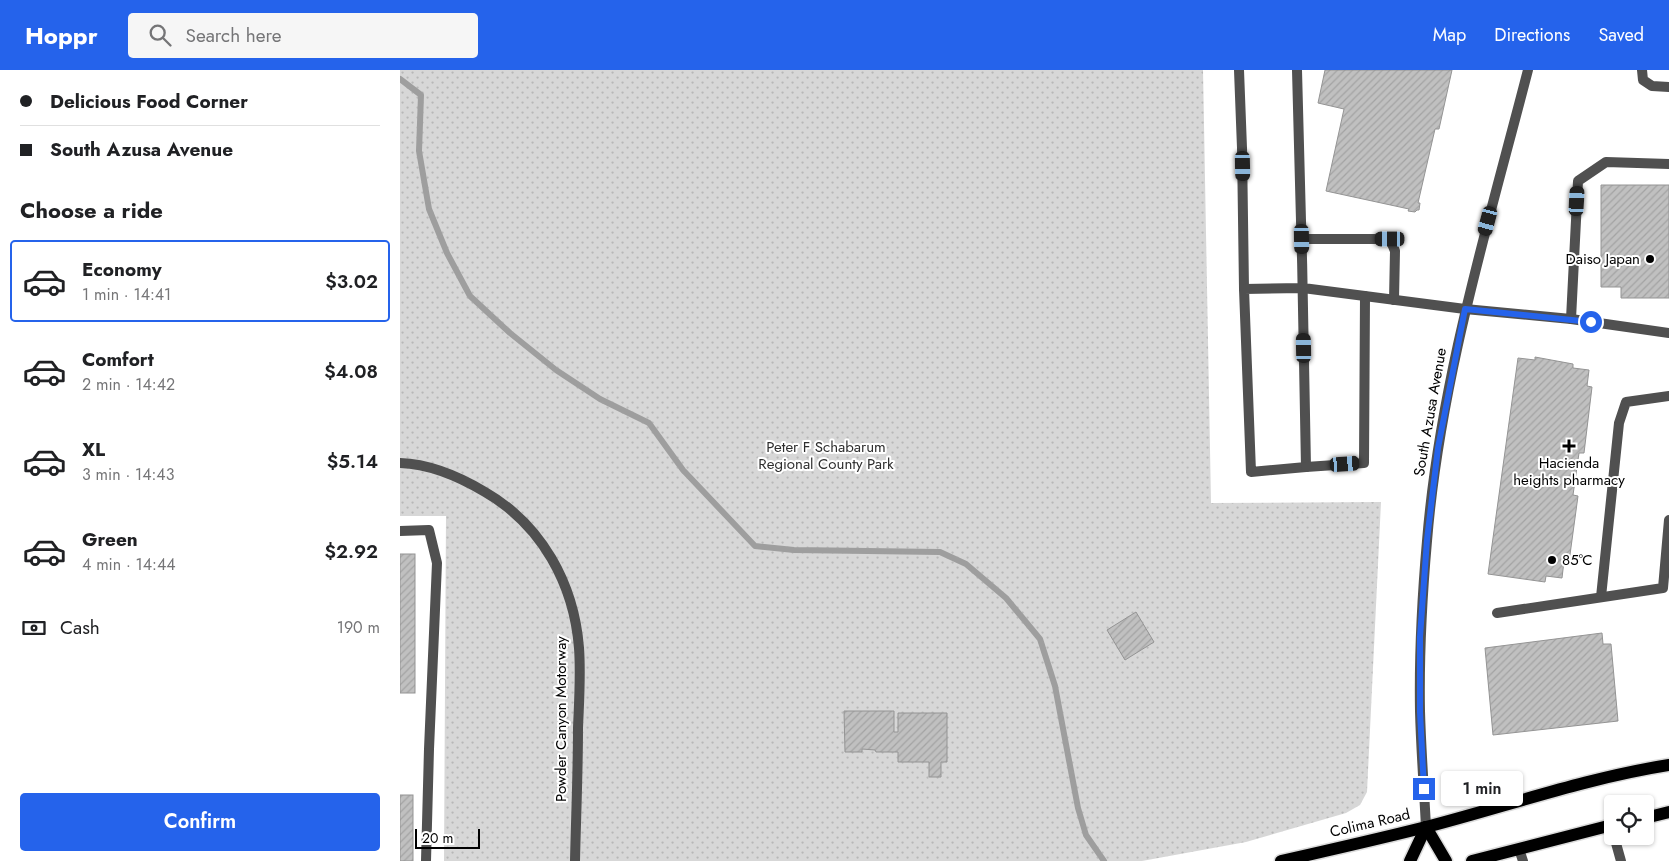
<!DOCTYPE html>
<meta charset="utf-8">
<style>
body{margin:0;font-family:Jost,sans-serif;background:#f6f6f6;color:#202124;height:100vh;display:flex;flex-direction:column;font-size:19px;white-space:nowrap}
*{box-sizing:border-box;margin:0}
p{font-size:16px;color:#757577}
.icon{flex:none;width:28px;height:28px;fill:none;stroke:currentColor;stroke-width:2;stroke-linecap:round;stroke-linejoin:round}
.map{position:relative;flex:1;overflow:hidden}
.sheet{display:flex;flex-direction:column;background:#fff;width:400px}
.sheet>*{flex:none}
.banner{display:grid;align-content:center;height:110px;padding:0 20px;background:#fff}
.buttons{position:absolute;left:1204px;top:725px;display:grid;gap:10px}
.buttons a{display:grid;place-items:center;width:50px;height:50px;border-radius:5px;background:#fff;box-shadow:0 1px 4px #0004;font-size:25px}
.scale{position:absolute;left:15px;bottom:12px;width:65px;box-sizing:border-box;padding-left:5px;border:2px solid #000;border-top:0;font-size:14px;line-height:18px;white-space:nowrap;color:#000;-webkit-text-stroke:4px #fff;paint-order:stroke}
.end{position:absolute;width:22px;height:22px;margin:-11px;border:6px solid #2563eb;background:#fff;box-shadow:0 0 0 2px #fff}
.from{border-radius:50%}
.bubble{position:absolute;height:35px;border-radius:5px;background:#fff;box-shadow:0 1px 4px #0004;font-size:16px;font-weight:600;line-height:35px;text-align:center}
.car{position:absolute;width:15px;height:30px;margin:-15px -8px;border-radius:6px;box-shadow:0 0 4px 1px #0007;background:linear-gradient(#222 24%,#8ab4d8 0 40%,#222 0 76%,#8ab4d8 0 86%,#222 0)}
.banner b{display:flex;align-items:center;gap:18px;height:48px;font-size:19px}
.banner b+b{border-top:1px solid #e0e0e0}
.banner i{width:12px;height:12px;background:#202124}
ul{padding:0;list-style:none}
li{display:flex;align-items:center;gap:15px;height:82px;margin:0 10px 8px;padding:0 10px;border:2px solid transparent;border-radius:5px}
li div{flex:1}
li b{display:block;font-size:19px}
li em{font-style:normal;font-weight:600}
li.on{border-color:#2563eb}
li>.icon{width:45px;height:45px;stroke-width:1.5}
h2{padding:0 20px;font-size:22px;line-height:60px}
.pay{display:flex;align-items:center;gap:12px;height:55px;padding:0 20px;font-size:19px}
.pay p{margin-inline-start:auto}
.button{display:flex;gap:10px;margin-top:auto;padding:10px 20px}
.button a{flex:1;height:58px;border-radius:5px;background:#2563eb;color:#fff;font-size:20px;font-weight:600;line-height:58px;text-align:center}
header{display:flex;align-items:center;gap:30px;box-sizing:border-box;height:70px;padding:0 25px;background:#2563eb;color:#fff}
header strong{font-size:24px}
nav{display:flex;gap:28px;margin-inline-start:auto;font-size:18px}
.search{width:350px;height:45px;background:#f6f6f6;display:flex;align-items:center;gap:12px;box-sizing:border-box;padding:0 18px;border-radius:5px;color:#757577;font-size:19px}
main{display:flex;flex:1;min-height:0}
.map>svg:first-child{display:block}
.park{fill:url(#park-dots)}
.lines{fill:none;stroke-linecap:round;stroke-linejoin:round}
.stream{stroke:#9e9e9e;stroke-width:6}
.building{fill:url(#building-hatch);stroke:#949494}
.primary-casing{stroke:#dbdbdb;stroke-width:15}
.service{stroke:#505050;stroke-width:10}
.minor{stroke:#505050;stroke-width:10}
.tertiary{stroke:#505050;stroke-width:10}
.primary{stroke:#000;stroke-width:12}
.route{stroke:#2563eb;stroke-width:6}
.poi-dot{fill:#000;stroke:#fff;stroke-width:2}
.labels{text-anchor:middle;stroke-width:4;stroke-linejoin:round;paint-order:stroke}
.poi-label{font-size:15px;fill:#000;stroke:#fff;text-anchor:end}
.street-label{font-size:15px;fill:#000;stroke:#fff}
.park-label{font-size:15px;fill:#2e2e2e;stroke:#fff}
</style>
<header>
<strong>Hoppr</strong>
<div class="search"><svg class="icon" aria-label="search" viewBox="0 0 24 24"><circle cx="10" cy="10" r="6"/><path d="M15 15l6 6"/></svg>Search here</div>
<nav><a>Map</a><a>Directions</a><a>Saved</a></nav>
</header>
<main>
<section class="sheet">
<div class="banner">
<b><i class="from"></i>Delicious Food Corner</b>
<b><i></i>South Azusa Avenue</b>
</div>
<h2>Choose a ride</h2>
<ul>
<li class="on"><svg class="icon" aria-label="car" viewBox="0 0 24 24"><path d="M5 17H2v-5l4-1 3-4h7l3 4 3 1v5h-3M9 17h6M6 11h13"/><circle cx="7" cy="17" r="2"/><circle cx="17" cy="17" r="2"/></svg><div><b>Economy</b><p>1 min · 14:41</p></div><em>$3.02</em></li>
<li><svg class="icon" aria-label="car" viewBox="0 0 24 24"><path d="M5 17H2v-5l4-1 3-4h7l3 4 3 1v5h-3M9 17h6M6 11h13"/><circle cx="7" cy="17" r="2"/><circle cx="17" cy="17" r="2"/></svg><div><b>Comfort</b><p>2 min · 14:42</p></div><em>$4.08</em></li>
<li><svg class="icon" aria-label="car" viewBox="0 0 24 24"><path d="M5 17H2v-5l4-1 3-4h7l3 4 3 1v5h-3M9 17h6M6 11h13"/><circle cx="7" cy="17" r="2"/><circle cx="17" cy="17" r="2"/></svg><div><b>XL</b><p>3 min · 14:43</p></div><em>$5.14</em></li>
<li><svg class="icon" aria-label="car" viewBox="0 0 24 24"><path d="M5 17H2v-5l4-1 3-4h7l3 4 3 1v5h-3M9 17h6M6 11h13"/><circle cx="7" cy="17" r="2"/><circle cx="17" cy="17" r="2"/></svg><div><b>Green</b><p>4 min · 14:44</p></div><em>$2.92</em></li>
</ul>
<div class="pay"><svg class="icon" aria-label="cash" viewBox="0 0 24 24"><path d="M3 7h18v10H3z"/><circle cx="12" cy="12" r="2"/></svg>Cash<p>190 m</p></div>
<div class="button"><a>Confirm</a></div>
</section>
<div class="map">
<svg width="1269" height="791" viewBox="0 0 1269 791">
<defs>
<pattern id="park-dots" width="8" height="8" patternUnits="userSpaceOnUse" patternTransform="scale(1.25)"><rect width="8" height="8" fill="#d7d7d7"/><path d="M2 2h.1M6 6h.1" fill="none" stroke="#b7b7b7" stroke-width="1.8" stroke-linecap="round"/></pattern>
<pattern id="building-hatch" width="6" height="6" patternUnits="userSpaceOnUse" patternTransform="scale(1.25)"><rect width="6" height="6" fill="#c0c0c0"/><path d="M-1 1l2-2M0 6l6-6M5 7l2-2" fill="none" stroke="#a3a3a3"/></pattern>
</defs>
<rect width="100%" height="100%" fill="#fff"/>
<polygon class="park" points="0,0 803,0 811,433 981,432 967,722 960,735 946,743 846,772 742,791 44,791 46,446 0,446"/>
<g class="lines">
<polyline class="stream" points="0,9 21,25 19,81 29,139 47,183 70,226 110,263 156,300 200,329 249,353 283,400 355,476 394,480 540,482 566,494 606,528 640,569 655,616 678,738 686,765 704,791"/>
</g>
<g class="building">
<polygon points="925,0 1052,0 1039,59 1035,59 1018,133 1020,133 1019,140 1017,140 1015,142 1008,141 1009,139 926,121 944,39 918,33"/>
<polygon points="1201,115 1269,115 1269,228 1221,228 1221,217 1201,217"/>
<polygon points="1135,287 1173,294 1173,298 1189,300 1187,316 1192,317 1184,383 1179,383 1173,425 1178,426 1169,492 1164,491 1162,508 1146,506 1145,512 1088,504 1118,288 1135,290"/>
<rect x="0" y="484" width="15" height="139"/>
<polygon points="736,542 754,572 725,590 707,560"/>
<polygon points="1202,563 1203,574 1211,574 1218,651 1093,665 1085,578"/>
<polygon points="444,641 494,641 494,662 498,662 498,643 547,643 547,692 541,692 541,707 529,707 529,692 498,692 498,682 476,682 475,680 462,679 462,682 445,682"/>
<rect x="0" y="725" width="13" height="66"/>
</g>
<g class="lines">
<g class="primary-casing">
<g id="primary">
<polyline points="1245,748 1269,742"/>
<polyline points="1026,757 1046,791"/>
<path d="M881,791C930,780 978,769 1026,757C1107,736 1186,708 1269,695"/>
<polyline points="1010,791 1026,757"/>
<polyline points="1072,791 1212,755"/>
</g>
</g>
<g class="service">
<polyline points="839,0 842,78 844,219"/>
<path d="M897,0C901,132 904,265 906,397L851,402L844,219L903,218L1065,239L1171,249L1269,263"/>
<polyline points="1242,0 1243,10 1252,16 1269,17"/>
<polyline points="902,169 990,169 995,181 994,230"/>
<polyline points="1171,249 1178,111 1206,92 1269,94"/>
<polyline points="906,397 964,393 965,226"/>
<polyline points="0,461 29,460 37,493 29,679 26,791"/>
<polyline points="1201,527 1219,353 1226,332 1269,326"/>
<polyline points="1097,543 1263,518 1269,450"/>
<polyline points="1214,766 1221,791"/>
<polyline points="1119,779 1123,791"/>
</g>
<path class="minor" d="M0,393C30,394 60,407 85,422C142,455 174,514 179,578C181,605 179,632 178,658C178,702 176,747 175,791"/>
<path class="tertiary" d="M1026,757C1024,718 1021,680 1020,641C1019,585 1022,528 1027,471C1040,311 1088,155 1128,0"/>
<use href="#primary" class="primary"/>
</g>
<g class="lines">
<polyline class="route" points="1024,719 1020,642 1020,567 1027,470 1038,378 1065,239 1191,252"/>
</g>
<g class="poi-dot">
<circle cx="1250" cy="189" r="5"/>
<path d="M1166.5 368.5h5v5h5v5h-5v5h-5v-5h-5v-5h5z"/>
<circle cx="1152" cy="490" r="5"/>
</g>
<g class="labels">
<g class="poi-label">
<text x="1240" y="194">Daiso Japan</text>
<text x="1169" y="398" text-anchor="middle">Hacienda<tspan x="1169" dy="17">heights pharmacy</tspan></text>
<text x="1162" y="495" text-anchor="start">85°C</text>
</g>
<g class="street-label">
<text transform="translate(1030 342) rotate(-80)" y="5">South Azusa Avenue</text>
<text transform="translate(161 649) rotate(-90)" y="5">Powder Canyon Motorway</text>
<text transform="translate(970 753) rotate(-13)" y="5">Colima Road</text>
</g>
<g class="park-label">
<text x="426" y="382">Peter F Schabarum<tspan x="426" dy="17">Regional County Park</tspan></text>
</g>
</g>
</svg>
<div class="buttons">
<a><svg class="icon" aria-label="locate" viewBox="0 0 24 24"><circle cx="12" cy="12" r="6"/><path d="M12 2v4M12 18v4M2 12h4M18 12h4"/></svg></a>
</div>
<div class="scale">20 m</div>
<i class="end from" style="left:1191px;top:252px"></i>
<i class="end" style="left:1024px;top:719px"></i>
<div class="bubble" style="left:1041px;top:701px;width:82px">1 min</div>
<i class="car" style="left:843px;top:96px;rotate:179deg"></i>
<i class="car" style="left:1177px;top:131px;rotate:3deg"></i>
<i class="car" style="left:1088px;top:151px;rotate:195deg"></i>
<i class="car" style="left:902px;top:169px;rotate:179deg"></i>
<i class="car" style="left:990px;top:169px;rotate:270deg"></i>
<i class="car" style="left:904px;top:278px;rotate:359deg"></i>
<i class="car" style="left:945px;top:394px;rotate:86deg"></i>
</div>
</main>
